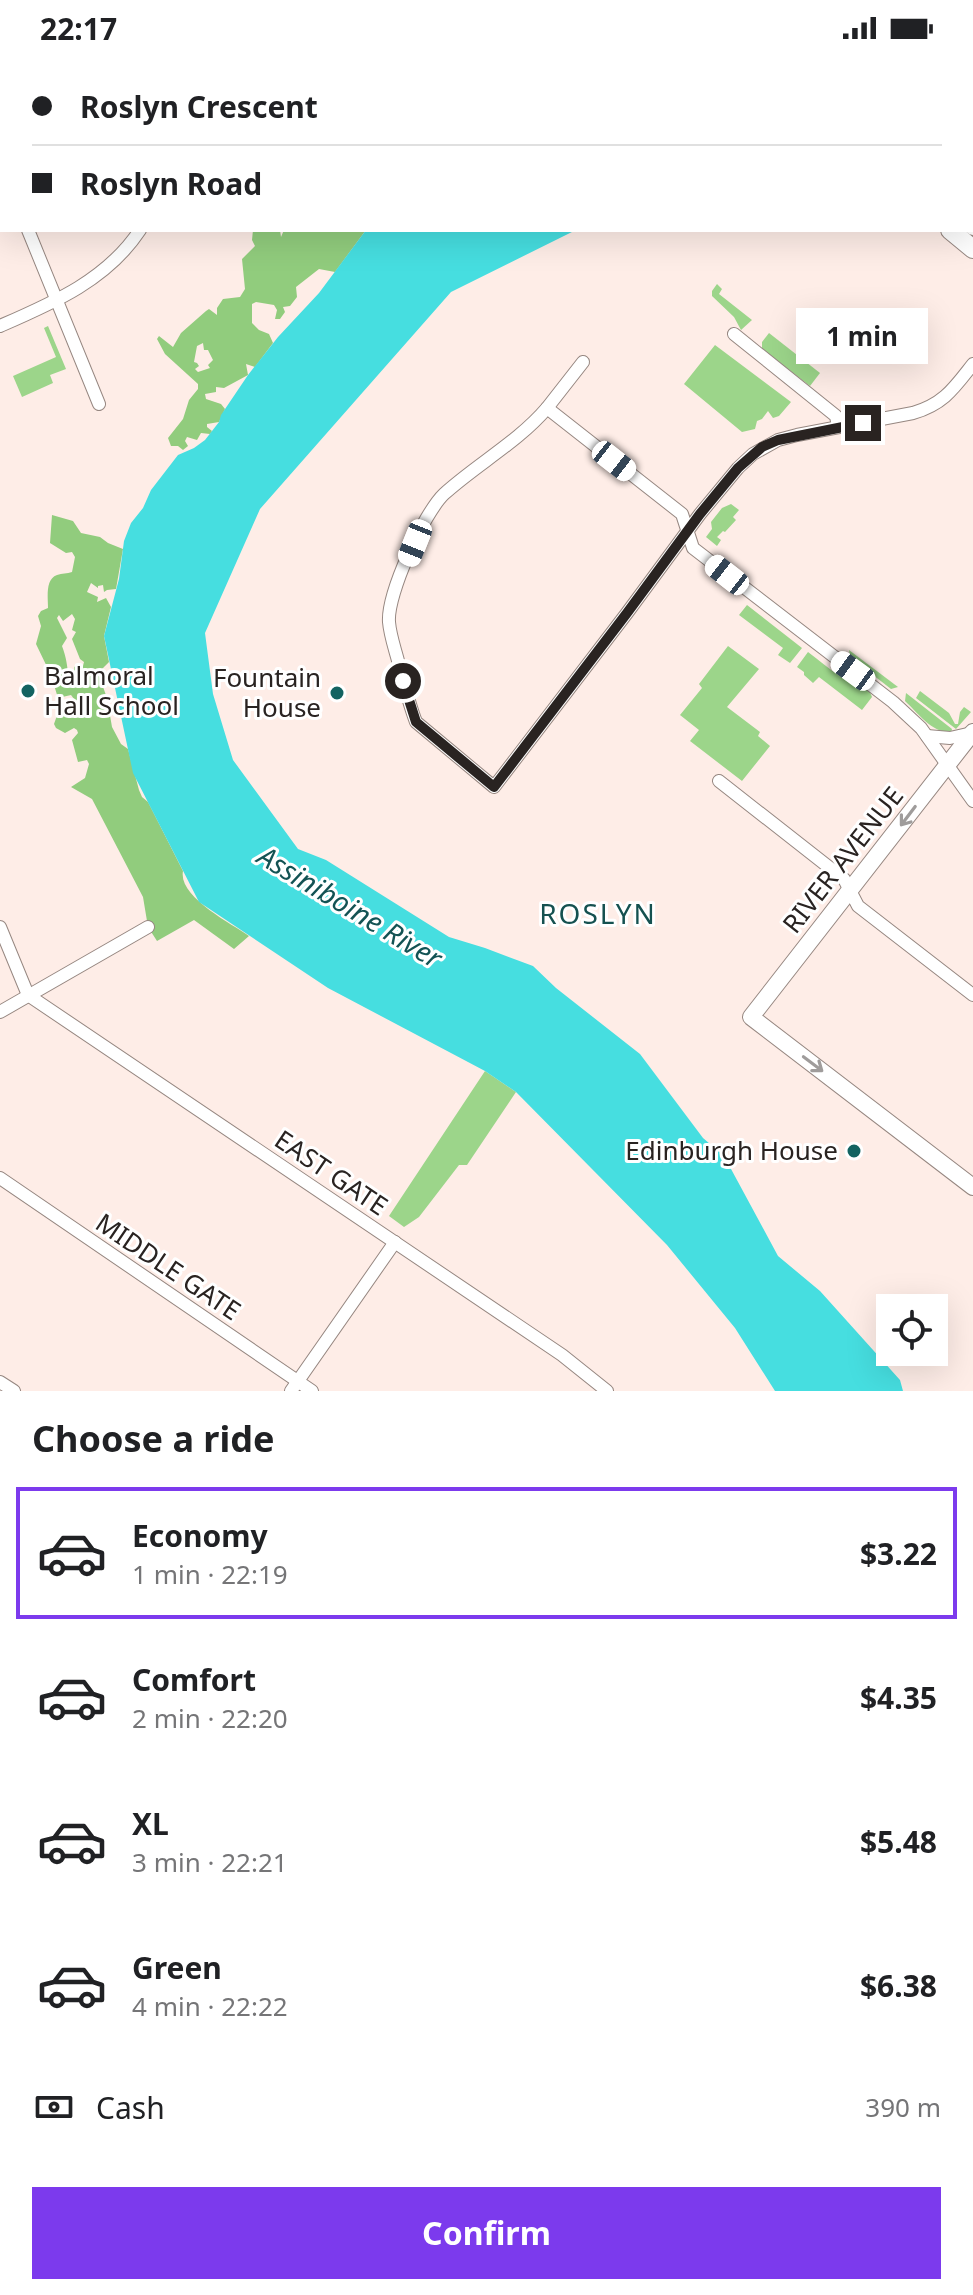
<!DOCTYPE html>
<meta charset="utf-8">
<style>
body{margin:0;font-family:"Noto Sans",sans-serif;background:#f6f6f6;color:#202124;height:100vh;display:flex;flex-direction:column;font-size:30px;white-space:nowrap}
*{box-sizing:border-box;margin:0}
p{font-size:26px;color:#757577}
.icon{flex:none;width:44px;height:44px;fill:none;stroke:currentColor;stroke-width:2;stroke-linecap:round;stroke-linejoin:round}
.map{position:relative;height:1335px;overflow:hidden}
.panel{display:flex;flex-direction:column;background:#fff;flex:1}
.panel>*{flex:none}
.guide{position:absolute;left:0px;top:0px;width:974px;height:176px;box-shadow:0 8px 32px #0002;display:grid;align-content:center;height:176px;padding:0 32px;background:#fff}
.controls{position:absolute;left:876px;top:1238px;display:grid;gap:16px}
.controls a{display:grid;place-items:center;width:72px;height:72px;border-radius:0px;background:#fff;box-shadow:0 8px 32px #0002;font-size:40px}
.end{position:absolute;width:36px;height:36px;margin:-18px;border:10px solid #292321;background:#fff;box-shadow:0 0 0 4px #fff}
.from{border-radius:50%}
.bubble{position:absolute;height:56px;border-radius:0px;background:#fff;box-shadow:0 8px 32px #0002;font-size:26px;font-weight:700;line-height:56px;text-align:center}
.car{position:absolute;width:24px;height:48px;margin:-24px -12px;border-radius:10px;box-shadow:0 0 6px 2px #0007;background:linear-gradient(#fff 24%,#345 0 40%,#fff 0 76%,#345 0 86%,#fff 0)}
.guide b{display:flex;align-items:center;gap:28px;height:76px;font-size:30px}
.guide b+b{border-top:2px solid #e0e0e0}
.guide i{width:20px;height:20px;background:#202124}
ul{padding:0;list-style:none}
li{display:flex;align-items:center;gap:24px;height:132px;margin:0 16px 12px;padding:0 16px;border:4px solid transparent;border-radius:0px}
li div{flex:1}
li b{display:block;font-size:30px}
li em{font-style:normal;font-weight:700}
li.selected{border-color:#7c3aed}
li>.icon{width:72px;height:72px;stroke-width:1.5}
h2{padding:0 32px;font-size:36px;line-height:96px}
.pay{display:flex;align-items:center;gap:20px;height:88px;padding:0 32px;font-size:30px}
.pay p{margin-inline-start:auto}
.primary-button{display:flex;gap:16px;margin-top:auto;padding:16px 32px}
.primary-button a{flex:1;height:92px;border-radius:0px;background:#7c3aed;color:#fff;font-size:32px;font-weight:700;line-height:92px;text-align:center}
.status{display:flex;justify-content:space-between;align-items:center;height:56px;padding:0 40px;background:#fff;direction:ltr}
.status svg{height:22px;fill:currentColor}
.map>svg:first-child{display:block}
.green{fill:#9cd58a}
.forest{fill:#91cc7d;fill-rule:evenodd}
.water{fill:#46dee0}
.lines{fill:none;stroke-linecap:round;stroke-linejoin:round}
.minor-casing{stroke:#968781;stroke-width:14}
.tertiary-casing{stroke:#968781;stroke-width:18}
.secondary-casing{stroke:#968781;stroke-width:20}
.minor{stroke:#fff;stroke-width:12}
.tertiary{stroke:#fff;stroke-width:16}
.secondary{stroke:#fff;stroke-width:18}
.oneway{stroke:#9f9c9b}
.route{stroke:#292321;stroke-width:10}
.poi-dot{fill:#136361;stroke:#fff;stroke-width:3}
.labels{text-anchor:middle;stroke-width:6;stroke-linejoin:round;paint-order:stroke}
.poi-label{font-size:26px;fill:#292321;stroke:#fff;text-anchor:end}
.street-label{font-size:26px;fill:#292321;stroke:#fff}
.water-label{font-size:28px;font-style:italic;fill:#135354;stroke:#fff}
.neighbourhood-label{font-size:28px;letter-spacing:2px;fill:#155150;stroke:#fff}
</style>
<div class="status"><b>22:17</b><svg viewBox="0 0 49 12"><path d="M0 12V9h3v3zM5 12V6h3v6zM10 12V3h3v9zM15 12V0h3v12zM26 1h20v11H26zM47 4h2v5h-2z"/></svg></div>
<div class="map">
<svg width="973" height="1335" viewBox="0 0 973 1335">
<rect width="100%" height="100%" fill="#feede7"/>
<g class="green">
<polygon points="717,228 722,233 719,238 752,264 741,274 734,261 712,240 712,235"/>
<polygon points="48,270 66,313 50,319 53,327 22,341 13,320 56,301 44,272"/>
<polygon points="769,277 820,317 810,330 762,293 762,286"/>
<polygon points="715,289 791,346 779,360 773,362 768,355 762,363 757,365 755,373 742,376 684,328"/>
<polygon points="731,448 739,454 733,461 736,464 725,476 723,475 717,481 721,484 717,490 706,481 712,473 711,466 722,452"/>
<polygon points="747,549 802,592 790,607 778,599 783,592 739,559"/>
<polygon points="728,590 759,613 727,651 760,676 758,680 770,690 742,725 690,685 699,674 680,659 702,632 699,628"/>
<polygon points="849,594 898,631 891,633 850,601"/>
<path d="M808,596C819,604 829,613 840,620C852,628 867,625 872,641L862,654L819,621L813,627L804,619V616L797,611Z"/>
<polygon points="920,635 949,657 955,668 958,668 960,656 964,651 971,656 956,673 916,642"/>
<path d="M906,637L952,673L951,677C930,675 920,659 905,645Z"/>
<polygon points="485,1015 516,1036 467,1109 459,1109 419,1161 404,1171 389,1160"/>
</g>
<g class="forest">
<path d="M253,174H280L281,181L284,174H366L335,216L319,213L296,231L297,241L290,250L283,251L285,256L280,263H275L277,254L274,249L256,246L252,248V267L259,274L269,278L273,287L255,311L246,308L248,319L224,332L216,331V336L205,338L206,343L221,348L225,353L219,366L207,368V371L212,375L210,378L201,377L197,384L187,381L185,385L188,390L183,394L178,390H171L168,382L183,363L189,344L198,333V328L165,298L157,283L159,280L173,291L181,277L206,255L209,253L217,259V252L223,243L240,241L245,233L242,203L255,190L252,184ZM203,287L204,294H208L213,304L208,309L210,312L198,316L195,313L199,310L197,307L194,306L197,290Z"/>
<path d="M52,459L73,465L81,477L100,481L108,487L123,493L116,533L107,534L104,536L103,529L98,530V532L91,527L87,536L98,541L97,546L106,542L111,551L104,580L109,606L98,617L107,642L112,671L121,688L128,693L139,734L142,741L148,746L183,815C178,841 231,867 249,880L234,893L194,864L157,885L148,871L143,841L92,743L71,731L85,722L89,708L87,704L78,706L72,684L78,677L77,674L74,672L65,677L56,672L54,668L60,651H73L78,648L71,639L58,642L54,629V612L50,608L49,615L36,588L41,570L38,560L41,555L48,552C48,542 45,523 57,519C62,517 67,518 72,516L75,501L72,496L66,497L50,487ZM72,558L75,563L72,574L76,576L72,583L80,603L84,606L83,610L78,609L74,611V623H68C68,611 66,601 62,590L67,582L57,562L59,559L63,565Z"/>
</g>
<g class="water">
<polygon points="712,0 924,0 920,2 709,2"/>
<polygon points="366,174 576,174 451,236 260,453 205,577 213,638 233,704 298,793 326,804 449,881 485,892 533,910 556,932 640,998 703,1082 724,1100 778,1200 820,1235 900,1324 903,1335 775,1335 735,1272 667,1189 516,1036 485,1015 328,932 199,846 133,717 104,580 119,523 124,485 131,467 143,452 151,434 178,399 194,392 205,384 219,366 221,359 248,319 278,281 319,237"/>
</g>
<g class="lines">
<g class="minor-casing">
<g id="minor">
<polyline points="139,0 139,2"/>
<polyline points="290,2 295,0"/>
<polyline points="0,109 2,114"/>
<polyline points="28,174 99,348"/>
<path d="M0,270C53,247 107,224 140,174"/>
<polyline points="734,278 836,360 838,371"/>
<path d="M973,308C954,332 944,348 913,357L797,379L778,384L753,398L738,412L700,458L627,557L494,731L416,666C408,645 403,623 397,601C394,590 390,578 389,566C387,538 424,457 444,438C477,408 518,386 547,352L682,458L693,492L893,646L921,672L973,745"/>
<polyline points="547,352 583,306"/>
<polyline points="927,680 950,682 972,677"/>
<polyline points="719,725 844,823 858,850 973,939"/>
<polyline points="0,871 28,939 562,1299 607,1335"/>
<polyline points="0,956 148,871"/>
<polyline points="0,1122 312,1335"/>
<polyline points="0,1326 14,1335"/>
<polyline points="291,1335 395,1186"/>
</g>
</g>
<g class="tertiary-casing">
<polyline id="tertiary" points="973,676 751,961 973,1131"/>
</g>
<g class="secondary-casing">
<g id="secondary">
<polyline points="769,0 771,2"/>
<polyline points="790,0 792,2"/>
<polyline points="972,169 973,170"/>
<polyline points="950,174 973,193"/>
</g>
</g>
<use href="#minor" class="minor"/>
<use href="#tertiary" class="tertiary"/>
<use href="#secondary" class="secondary"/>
</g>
<defs><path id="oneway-shaft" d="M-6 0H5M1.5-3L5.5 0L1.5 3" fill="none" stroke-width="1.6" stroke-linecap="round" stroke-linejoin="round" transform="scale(2)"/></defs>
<g class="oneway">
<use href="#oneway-shaft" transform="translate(908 760) rotate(127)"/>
<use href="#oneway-shaft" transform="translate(813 1008) rotate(37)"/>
</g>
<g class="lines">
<polyline class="route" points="403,625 416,666 494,731 627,557 700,458 738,412 762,391 778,384 863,367"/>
</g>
<g class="poi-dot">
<circle cx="28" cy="635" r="8"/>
<circle cx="337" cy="637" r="8"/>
<circle cx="854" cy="1095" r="8"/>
</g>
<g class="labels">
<g class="poi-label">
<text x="44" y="629" text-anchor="start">Balmoral<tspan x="44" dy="30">Hall School</tspan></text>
<text x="321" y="631">Fountain<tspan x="321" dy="30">House</tspan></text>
<text x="838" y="1104">Edinburgh House</text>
</g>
<g class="street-label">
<text transform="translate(843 804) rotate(-52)" y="9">RIVER AVENUE</text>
<text transform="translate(331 1117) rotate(34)" y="9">EAST GATE</text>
<text transform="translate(168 1211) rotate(34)" y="9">MIDDLE GATE</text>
</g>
<g class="water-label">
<text transform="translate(350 851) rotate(31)" y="10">Assiniboine River</text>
</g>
<g class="neighbourhood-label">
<text x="598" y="868">ROSLYN</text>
</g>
</g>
</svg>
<div class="controls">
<a><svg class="icon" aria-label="locate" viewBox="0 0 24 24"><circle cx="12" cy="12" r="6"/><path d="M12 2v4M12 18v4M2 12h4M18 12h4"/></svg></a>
</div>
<i class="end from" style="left:403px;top:625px"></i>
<i class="end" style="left:863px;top:367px"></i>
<div class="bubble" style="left:796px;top:252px;width:132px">1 min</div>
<i class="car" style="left:614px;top:405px;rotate:128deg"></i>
<i class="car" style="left:415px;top:487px;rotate:202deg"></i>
<i class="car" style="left:727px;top:519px;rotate:308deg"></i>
<i class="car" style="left:853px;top:615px;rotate:306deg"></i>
<div class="guide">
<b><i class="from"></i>Roslyn Crescent</b>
<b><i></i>Roslyn Road</b>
</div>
</div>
<section class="panel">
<h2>Choose a ride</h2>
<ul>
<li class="selected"><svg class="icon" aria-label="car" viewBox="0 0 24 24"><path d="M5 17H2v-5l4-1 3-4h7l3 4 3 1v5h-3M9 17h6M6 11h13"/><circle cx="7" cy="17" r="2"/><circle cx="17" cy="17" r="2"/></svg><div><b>Economy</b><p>1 min · 22:19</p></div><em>$3.22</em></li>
<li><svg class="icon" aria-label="car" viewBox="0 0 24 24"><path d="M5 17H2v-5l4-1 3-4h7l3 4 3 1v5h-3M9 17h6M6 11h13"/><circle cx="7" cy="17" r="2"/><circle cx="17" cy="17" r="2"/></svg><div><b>Comfort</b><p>2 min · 22:20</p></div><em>$4.35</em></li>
<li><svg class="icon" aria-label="car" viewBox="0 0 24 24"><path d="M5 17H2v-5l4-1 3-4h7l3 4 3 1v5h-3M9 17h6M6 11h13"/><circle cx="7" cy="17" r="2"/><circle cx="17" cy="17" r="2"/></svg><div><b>XL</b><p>3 min · 22:21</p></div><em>$5.48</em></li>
<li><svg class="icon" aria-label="car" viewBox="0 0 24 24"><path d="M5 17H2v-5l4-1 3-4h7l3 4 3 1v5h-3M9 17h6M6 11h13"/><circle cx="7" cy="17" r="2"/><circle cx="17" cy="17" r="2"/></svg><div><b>Green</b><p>4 min · 22:22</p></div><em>$6.38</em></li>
</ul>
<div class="pay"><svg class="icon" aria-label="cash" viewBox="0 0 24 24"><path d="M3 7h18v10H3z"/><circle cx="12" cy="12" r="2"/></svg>Cash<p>390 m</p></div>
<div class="primary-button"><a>Confirm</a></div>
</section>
